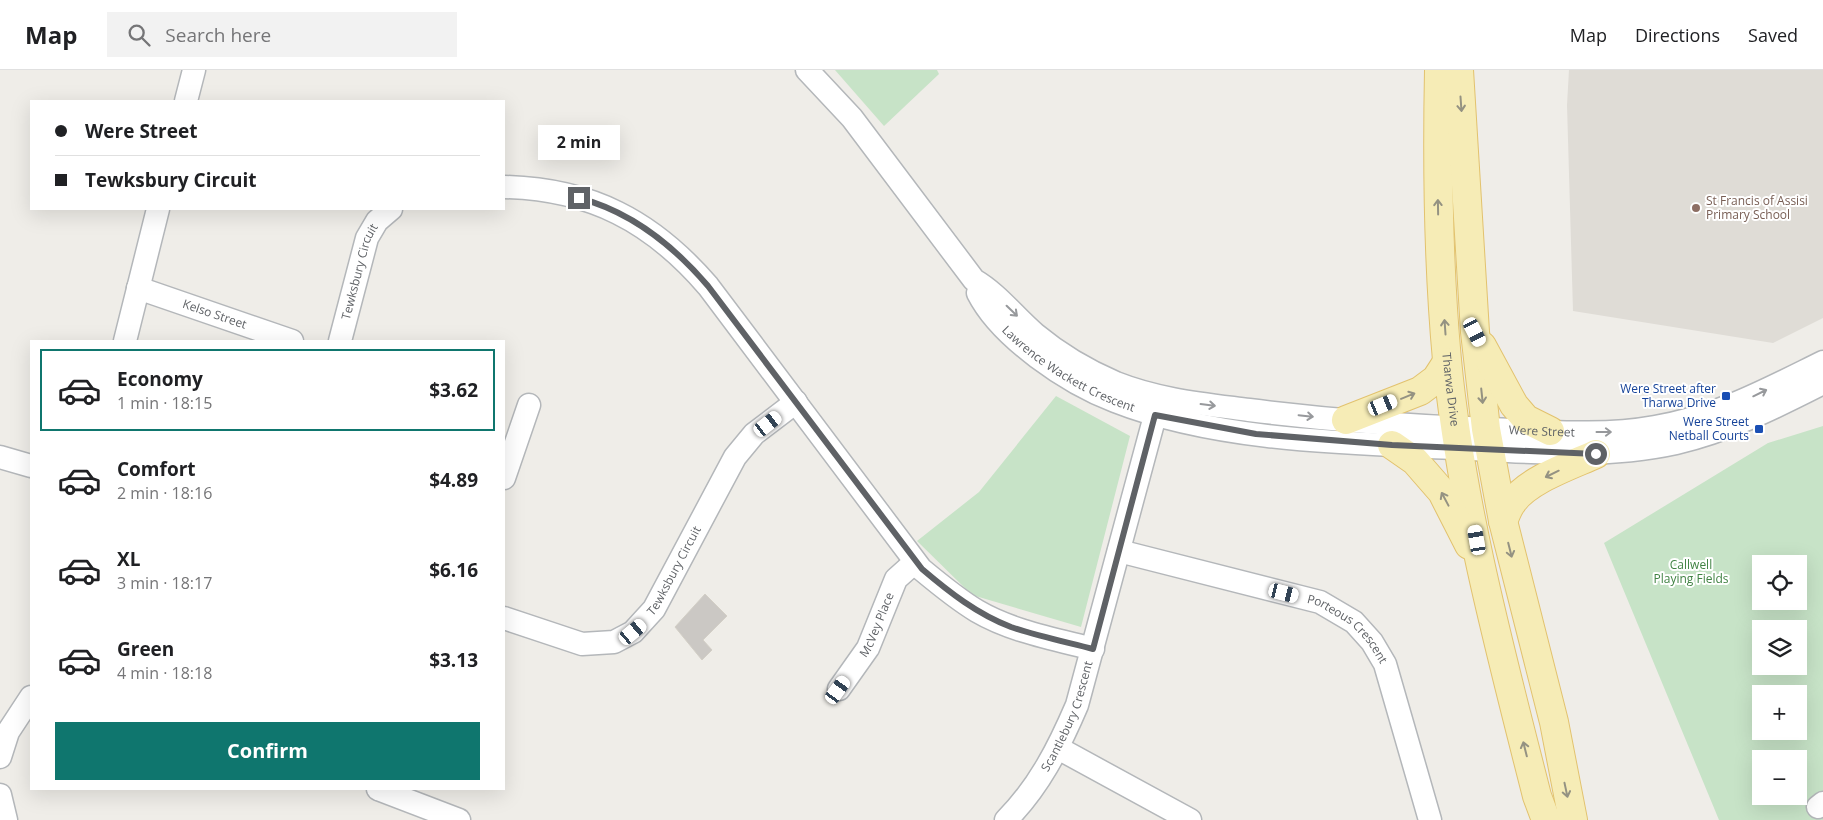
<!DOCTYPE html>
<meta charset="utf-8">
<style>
body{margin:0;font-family:"Open Sans",sans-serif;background:#f2f2f2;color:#202124;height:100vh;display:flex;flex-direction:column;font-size:19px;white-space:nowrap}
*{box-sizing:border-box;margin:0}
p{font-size:16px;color:#757577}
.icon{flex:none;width:28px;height:28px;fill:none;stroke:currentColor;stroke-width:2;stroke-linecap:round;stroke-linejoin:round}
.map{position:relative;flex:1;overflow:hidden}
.details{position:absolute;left:30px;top:270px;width:475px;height:450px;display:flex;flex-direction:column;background:#fff;border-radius:0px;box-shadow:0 5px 20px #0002}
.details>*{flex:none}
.guide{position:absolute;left:30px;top:30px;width:475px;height:110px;border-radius:0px;box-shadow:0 5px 20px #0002;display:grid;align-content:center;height:110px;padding:0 25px;background:#fff}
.buttons{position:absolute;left:1752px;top:485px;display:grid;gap:10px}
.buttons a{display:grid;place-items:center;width:55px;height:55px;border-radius:0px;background:#fff;box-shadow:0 5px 20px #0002;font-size:25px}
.end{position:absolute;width:22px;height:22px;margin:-11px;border:6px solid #5f6266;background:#fff;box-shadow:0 0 0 2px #fff}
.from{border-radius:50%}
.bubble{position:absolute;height:35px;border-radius:0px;background:#fff;box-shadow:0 5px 20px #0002;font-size:16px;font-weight:700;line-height:35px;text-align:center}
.car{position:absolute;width:15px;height:30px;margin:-15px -8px;border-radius:6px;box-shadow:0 0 4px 1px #0007;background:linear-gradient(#fff 24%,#345 0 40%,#fff 0 76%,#345 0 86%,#fff 0)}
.guide b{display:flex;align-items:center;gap:18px;height:48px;font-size:19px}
.guide b+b{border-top:1px solid #e0e0e0}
.guide i{width:12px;height:12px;background:#202124}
ul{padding:9px 0 0;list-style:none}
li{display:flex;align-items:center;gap:15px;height:82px;margin:0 10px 8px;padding:0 15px;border:2px solid transparent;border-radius:0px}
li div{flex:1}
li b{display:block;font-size:19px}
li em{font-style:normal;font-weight:700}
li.selected{border-color:#0f766e}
li>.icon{width:45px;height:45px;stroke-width:1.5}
.button{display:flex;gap:10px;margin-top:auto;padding:10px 25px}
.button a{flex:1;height:58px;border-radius:0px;background:#0f766e;color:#fff;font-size:20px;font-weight:700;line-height:58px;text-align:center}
header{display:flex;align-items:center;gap:30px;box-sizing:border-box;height:70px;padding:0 25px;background:#fff;border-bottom:1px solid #e0e0e0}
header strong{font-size:24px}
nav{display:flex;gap:28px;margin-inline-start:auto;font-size:18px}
.search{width:350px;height:45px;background:#f2f2f2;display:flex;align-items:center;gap:12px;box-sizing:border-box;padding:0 18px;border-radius:0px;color:#757577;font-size:19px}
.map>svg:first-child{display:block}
.education{fill:#dfdcd6}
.green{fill:#c7e3c7;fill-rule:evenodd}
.building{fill:#cbc8c4;stroke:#d3cfc6}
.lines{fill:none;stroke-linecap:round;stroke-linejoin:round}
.minor-casing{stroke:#b4b7ba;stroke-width:25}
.major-casing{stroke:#e2c26e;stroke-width:30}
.minor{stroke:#fff;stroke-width:22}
.major{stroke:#f6ecb6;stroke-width:28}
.oneway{stroke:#949282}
.oneway2{stroke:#97999c}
.route{stroke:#5f6266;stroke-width:6}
.education-dot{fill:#8d6e63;stroke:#fff;stroke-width:2}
.transit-dot{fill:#1a4fb4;stroke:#fff;stroke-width:2}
.labels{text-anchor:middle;stroke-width:4;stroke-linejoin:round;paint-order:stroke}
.education-label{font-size:12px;fill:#785e54;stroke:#fff;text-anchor:start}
.street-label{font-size:12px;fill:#5f6266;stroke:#fff}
.transit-label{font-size:12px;fill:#164399;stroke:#fff;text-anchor:end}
.park-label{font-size:12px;fill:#418344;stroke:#fff}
</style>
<header>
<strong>Map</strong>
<div class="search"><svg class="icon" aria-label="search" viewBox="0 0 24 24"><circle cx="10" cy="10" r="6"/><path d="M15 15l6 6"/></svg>Search here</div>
<nav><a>Map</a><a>Directions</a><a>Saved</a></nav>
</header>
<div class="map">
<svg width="1823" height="750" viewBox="0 0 1823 750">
<rect width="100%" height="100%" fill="#efede8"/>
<polygon class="education" points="1569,0 1823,0 1823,248 1773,273 1573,241 1567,35"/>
<g class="green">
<polygon points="835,0 937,0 939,4 884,56"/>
<polygon points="1056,326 1130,366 1081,557 972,525 917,471 979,422"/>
<path d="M1823,356V750H1719L1604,473L1768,373ZM1761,494H1799V531H1761ZM1761,559H1799V596H1761ZM1761,624H1799V661H1761ZM1761,689H1799V726H1761Z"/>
</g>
<polygon class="building" points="705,524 727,546 703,570 712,580 702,590 675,557"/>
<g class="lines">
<g class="minor-casing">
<g id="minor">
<path id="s1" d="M807,0L852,48L974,210C998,224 1014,246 1035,264C1059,284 1088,301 1116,313C1159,330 1203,334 1249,340C1328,350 1408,356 1488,359C1543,361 1600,367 1655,357C1719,346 1766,320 1823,292"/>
<polyline points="186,31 194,0"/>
<path d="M504,117C591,119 652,151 708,216L921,499C939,514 957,529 977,541C1011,561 1054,569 1093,579"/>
<path id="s2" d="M138,218L292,271"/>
<path id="s3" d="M978,223C1001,268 1068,313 1115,331C1217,371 1346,373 1455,378C1529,382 1603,389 1676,373C1728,361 1776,337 1823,313"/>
<polyline points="125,271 158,139"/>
<path id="s4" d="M340,271L367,168L377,151L391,139"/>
<polyline points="0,387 31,396"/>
<polyline points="504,408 529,335"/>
<path id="s5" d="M1119,481L1320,532L1354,552L1372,572L1385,594L1430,750"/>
<path id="s6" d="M504,548L582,574L614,572L633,562L654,539L735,387L754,364L796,332"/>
<path id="s7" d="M839,619L868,578L896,509L915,492"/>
<polyline points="1058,678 1190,750"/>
<polyline points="0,687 8,662 31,627"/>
<polyline points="378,719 459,750"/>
<polyline points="0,725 6,750"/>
<polyline points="1818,737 1823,733"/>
<path id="s8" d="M1006,750C1039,717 1059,677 1077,635L1159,331"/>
</g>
</g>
<g class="major-casing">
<g id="major">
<path id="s9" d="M1439,0C1437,97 1438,193 1447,290C1461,436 1501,584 1537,726L1546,750"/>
<polyline points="1459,0 1475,262 1486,359 1503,451 1554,652 1573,750"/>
<polyline points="1482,276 1514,335 1526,349 1550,361"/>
<polyline points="1346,350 1420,321 1436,309 1447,292"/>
<polyline points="1392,375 1415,391 1442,422 1469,475"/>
<path d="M1503,451C1506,445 1508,438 1512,433C1527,410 1572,395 1596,384"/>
</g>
</g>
<use href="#minor" class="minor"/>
<use href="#major" class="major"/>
</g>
<defs><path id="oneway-shaft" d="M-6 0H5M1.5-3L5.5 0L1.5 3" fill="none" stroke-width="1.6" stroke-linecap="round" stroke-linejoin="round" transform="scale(1.25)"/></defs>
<g class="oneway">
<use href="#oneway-shaft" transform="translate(1461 34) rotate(86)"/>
<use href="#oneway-shaft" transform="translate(1438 137) rotate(-91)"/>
<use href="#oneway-shaft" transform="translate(1445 257) rotate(-94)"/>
<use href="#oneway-shaft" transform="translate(1408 326) rotate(-22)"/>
<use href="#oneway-shaft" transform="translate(1482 326) rotate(84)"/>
<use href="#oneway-shaft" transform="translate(1552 404) rotate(154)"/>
<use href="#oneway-shaft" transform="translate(1445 429) rotate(-118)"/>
<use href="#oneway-shaft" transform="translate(1510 480) rotate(76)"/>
<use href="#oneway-shaft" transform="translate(1525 679) rotate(-104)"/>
<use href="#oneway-shaft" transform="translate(1566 720) rotate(78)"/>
</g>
<g class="oneway2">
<use href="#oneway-shaft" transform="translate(1012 241) rotate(44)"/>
<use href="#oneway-shaft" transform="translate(1760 323) rotate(-26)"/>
<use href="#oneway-shaft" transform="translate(1208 335) rotate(7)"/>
<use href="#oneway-shaft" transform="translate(1306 346) rotate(6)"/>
<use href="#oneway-shaft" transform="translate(1604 362)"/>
</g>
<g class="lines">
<path class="route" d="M579,128C632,142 673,175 708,216L922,499C949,522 977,544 1011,557C1037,566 1066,572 1093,579L1155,345L1256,364L1392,375L1596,384"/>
</g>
<circle class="education-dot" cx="1696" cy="138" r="5"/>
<g class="transit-dot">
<rect x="1721" y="321" width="10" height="10" rx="2.5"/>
<rect x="1754" y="354" width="10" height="10" rx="2.5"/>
</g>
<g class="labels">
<g class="education-label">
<text x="1706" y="135">St Francis of Assisi<tspan x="1706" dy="14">Primary School</tspan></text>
</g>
<g class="street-label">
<text dy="4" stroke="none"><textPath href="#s4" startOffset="72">Tewksbury Circuit</textPath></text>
<text dy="4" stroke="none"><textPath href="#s2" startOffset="81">Kelso Street</textPath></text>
<text dy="4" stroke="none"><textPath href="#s3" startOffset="121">Lawrence Wackett Crescent</textPath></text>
<text dy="4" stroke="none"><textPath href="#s9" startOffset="320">Tharwa Drive</textPath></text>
<text dy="4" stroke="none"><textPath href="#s1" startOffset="875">Were Street</textPath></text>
<text dy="4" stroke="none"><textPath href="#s6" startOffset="210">Tewksbury Circuit</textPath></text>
<text dy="4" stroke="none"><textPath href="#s7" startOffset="75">McVey Place</textPath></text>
<text dy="4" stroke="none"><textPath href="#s5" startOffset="246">Porteous Crescent</textPath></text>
<text dy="4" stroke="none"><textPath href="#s8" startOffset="122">Scantlebury Crescent</textPath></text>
</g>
<g class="transit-label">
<text x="1716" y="323">Were Street after<tspan x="1716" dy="14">Tharwa Drive</tspan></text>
<text x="1749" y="356">Were Street<tspan x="1749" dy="14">Netball Courts</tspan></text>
</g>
<g class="park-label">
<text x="1691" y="499">Callwell<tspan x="1691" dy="14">Playing Fields</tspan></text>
</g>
</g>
</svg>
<div class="buttons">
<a><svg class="icon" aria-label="locate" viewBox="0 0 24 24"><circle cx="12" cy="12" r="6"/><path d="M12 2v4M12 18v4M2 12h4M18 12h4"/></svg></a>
<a><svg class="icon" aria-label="layers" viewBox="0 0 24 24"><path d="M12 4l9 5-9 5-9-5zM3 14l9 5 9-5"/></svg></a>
<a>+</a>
<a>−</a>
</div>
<i class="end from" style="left:1596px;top:384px"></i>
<i class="end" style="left:579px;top:128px"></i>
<div class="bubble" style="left:538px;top:55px;width:82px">2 min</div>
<i class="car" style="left:1475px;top:262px;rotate:153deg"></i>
<i class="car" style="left:1383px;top:335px;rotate:68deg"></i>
<i class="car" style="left:768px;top:354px;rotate:52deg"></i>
<i class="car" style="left:1477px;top:470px;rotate:350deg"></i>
<i class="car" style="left:1284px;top:523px;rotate:104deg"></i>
<i class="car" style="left:633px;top:562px;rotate:50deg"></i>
<i class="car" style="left:838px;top:620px;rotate:36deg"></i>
<div class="guide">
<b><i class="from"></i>Were Street</b>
<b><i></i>Tewksbury Circuit</b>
</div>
<section class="details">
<ul>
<li class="selected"><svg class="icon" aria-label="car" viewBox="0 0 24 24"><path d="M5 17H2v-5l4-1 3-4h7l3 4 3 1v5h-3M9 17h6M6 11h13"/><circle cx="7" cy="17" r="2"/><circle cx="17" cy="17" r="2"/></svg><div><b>Economy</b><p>1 min · 18:15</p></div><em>$3.62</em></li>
<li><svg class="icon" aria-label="car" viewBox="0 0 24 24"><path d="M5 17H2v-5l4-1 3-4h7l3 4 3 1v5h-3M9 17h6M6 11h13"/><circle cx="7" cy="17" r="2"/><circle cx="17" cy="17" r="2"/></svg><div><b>Comfort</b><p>2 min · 18:16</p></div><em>$4.89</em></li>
<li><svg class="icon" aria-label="car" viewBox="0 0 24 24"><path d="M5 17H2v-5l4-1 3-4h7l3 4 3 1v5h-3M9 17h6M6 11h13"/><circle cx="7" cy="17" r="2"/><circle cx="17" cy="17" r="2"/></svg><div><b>XL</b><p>3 min · 18:17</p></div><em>$6.16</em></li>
<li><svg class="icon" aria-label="car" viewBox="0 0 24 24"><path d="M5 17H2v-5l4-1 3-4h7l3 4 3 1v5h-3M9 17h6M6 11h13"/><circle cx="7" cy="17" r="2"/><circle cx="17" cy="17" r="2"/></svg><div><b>Green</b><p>4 min · 18:18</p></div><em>$3.13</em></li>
</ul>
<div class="button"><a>Confirm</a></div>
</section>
</div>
